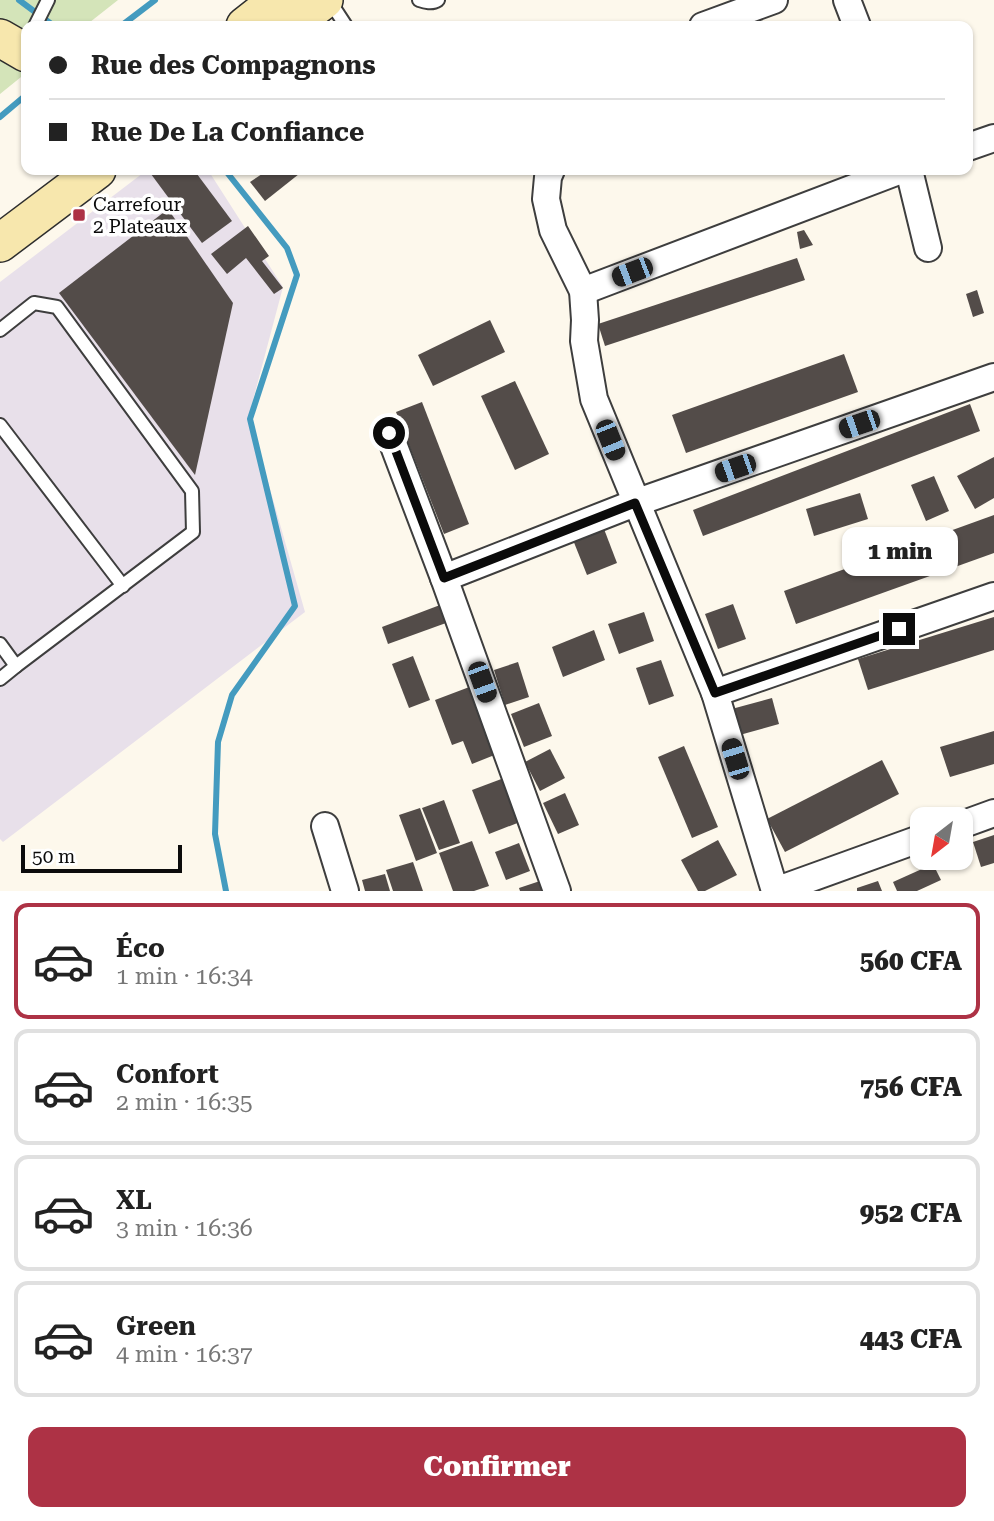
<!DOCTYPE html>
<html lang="fr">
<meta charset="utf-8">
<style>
body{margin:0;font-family:"Roboto Serif",serif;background:#f2f2f2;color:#222;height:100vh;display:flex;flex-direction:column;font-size:26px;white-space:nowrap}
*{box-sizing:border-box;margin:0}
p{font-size:23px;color:#767676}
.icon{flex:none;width:38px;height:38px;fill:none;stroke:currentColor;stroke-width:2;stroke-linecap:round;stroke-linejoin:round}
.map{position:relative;height:891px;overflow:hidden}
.details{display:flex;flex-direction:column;background:#fff;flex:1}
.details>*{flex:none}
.banner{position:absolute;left:21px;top:21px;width:952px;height:154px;border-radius:14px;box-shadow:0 2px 5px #0004;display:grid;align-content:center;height:154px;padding:0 28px;background:#fff}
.needle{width:46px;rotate:211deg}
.fabs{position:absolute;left:910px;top:807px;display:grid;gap:14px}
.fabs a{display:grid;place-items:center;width:63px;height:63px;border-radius:14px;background:#fff;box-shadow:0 2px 5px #0004;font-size:35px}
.scale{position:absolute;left:21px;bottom:18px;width:161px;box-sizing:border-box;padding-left:7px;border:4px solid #0b0b0b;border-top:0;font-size:19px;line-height:24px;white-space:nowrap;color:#0b0b0b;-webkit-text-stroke:5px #fff;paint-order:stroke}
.end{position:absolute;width:32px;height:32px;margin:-16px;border:9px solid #0b0b0b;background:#fff;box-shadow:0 0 0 4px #fff}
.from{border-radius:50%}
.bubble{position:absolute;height:49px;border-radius:14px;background:#fff;box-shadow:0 2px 5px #0004;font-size:23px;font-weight:800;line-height:49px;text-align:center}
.car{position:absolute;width:21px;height:42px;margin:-21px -10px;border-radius:9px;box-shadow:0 0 5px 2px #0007;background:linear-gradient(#222 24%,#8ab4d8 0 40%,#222 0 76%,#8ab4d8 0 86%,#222 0)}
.banner b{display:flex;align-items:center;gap:24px;height:66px;font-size:26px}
.banner b+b{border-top:2px solid #e0e0e0}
.banner i{width:18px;height:18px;background:#222}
ul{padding:12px 0 0;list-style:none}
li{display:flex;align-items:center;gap:21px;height:116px;margin:0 14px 10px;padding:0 14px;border:4px solid #e0e0e0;border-radius:14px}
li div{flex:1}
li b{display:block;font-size:26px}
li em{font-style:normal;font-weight:800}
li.on{border-color:#ad3245}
li>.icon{width:63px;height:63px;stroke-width:1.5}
.cta{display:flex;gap:14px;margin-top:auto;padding:14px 28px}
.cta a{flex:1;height:80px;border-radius:14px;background:#ad3245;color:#fff;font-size:28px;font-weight:800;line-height:80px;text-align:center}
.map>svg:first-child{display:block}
.industrial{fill:#e8e0ea}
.green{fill:#d4e4b9}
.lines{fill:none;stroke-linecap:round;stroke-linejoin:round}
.stream{stroke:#449bbf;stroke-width:6}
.building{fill:#534c49}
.lane-casing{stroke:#3e3e3e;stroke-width:16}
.street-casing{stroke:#3e3e3e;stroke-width:30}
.secondary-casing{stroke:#2d2d2d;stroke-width:40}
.lane{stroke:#fff;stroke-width:12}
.street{stroke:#fff;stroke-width:26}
.secondary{stroke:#f7e7ad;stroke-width:37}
.route{stroke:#0b0b0b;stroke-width:9}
.poi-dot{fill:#ad3245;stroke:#fff;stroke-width:2.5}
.labels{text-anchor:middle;stroke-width:7;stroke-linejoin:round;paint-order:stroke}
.poi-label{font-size:19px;fill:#0b0b0b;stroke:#fff;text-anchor:start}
</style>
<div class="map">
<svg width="994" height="891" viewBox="0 0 994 891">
<rect width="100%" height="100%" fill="#fdf8ec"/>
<polygon class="industrial" points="147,170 208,170 283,287 249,415 305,612 3,842 0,839 0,282"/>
<polygon class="green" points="0,0 118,0 85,26 26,26 26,73 0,94"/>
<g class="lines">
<g class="stream">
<polyline points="19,0 54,26"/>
<polyline points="121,26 155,0"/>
<polyline points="0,117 26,95"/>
<polyline points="225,170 287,248 297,275 250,419 295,606 232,695 218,742 215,834 226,891"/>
</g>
</g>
<g class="building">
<polygon points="148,170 194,170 232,221 202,243"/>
<polygon points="268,170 295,170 299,174 265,201 250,182"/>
<polygon points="168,209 233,303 195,475 59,293"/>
<polygon points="248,226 269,256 262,261 283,288 274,294 246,258 227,274 211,254"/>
<polygon points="804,230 813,245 800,249 797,232"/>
<polygon points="797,258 805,280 605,346 598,324"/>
<polygon points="977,290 984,313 973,317 966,294"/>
<polygon points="490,320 505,352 433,386 418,355"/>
<polygon points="844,354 858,392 686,453 672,415"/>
<polygon points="515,381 549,454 515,470 481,396"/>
<polygon points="422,402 469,524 444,534 396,412"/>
<polygon points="970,404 980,431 703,536 693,510"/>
<polygon points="994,457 994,498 975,509 957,476"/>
<polygon points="934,476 949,511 926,521 911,485"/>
<polygon points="860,493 868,519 814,536 806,509"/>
<polygon points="994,515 994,553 796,624 784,591"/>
<polygon points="604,529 617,563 587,575 573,540"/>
<polygon points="733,604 746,639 718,649 705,614"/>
<polygon points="440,605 446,623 388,644 382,627"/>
<polygon points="644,612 654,641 619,654 608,624"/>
<polygon points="994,617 994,650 868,690 858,659"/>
<polygon points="594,630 605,660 563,677 552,647"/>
<polygon points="413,656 430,700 409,708 392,664"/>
<polygon points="661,660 674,696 649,705 636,668"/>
<polygon points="518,662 529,697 505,705 494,670"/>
<polygon points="472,686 497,754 472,764 463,741 452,745 435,700"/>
<polygon points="772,698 779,724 736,736 728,710"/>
<polygon points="539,703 552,736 524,747 511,714"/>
<polygon points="994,731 994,764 950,777 940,747"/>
<polygon points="684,746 718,827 692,838 658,757"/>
<polygon points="550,749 565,778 540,791 525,762"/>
<polygon points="882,760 899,794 785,852 767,819"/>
<polygon points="504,778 520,822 489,834 472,790"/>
<polygon points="565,793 579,825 558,834 543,803"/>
<polygon points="444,800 460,843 439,850 422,808"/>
<polygon points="420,808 437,853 416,861 399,815"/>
<polygon points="994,835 994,863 981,867 973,842"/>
<polygon points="718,840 737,875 705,891 698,891 681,860"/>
<polygon points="472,841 489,886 474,891 453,891 439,853"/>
<polygon points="519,843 530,871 506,880 495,852"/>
<polygon points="413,862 423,891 393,891 386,870"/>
<polygon points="933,864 941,880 917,891 897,891 893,882"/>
<polygon points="385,874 390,891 365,891 362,880"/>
<polygon points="543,880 547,891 520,891 519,888"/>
<polygon points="878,881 882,891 857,891 857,888"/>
</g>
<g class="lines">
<g class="lane-casing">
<g id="lane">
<polyline points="329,0 346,26"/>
<path d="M419,0C425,2 432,4 438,0"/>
<polyline points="35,26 48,0"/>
<polyline points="0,330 34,303 57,307 192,491 193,532 16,666 0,644"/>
<polyline points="0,425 123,586"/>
<polyline points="0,679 16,666"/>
</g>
</g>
<g class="street-casing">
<g id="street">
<polyline points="847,0 857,26"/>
<polyline points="703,26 774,0"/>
<polyline points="968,147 994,138"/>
<polyline points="551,170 548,177 546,199 553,230 583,291 585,320 584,341 594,399 715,693 775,891 922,838"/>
<polyline points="909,170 928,248"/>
<polyline points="583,291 901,170"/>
<polyline points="389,433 444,578 557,891"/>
<polyline points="444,578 635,503 994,377"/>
<polyline points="715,693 994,596"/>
<polyline points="961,825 994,813"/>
<polyline points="325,826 345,891"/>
</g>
</g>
<g class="secondary-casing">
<g id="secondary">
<polyline points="245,26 278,0"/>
<polyline points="289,26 324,0"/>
<polyline points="0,38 26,53"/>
<polyline points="0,243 97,170"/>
</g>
</g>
<use href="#lane" class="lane"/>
<use href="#street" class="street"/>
<use href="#secondary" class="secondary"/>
</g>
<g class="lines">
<polyline class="route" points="389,433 444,578 635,503 715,693 899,629"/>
</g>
<rect class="poi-dot" x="72" y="208" width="14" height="14" rx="3.5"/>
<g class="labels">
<g class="poi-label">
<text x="93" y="211">Carrefour<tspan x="93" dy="22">2 Plateaux</tspan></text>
</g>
</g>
</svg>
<div class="fabs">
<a><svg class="needle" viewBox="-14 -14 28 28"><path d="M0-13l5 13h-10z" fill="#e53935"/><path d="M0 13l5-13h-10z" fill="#767676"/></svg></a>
</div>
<div class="scale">50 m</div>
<i class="end from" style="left:389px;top:433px"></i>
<i class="end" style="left:899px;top:629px"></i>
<div class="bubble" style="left:842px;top:527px;width:116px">1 min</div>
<i class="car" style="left:632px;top:272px;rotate:249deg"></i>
<i class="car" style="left:859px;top:424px;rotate:251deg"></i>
<i class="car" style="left:610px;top:440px;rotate:158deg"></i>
<i class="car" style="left:735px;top:468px;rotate:251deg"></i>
<i class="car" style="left:482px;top:682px;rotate:160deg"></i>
<i class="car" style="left:735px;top:759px;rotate:343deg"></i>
<div class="banner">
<b><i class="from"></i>Rue des Compagnons</b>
<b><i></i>Rue De La Confiance</b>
</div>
</div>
<section class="details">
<ul>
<li class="on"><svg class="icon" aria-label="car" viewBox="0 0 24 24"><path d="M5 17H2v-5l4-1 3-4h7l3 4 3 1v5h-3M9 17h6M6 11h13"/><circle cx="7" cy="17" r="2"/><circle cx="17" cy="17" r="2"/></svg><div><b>Éco</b><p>1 min · 16:34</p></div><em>560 CFA</em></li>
<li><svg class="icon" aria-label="car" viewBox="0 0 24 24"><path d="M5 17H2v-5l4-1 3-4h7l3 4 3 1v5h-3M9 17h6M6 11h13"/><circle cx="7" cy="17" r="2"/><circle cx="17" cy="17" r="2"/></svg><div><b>Confort</b><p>2 min · 16:35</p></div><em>756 CFA</em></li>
<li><svg class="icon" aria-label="car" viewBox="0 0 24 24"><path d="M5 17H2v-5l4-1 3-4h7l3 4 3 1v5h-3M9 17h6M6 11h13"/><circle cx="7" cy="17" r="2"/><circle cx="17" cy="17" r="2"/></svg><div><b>XL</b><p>3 min · 16:36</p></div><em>952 CFA</em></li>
<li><svg class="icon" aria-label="car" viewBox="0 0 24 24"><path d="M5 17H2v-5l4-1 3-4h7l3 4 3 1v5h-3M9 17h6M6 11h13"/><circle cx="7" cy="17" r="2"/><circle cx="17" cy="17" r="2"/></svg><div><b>Green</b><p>4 min · 16:37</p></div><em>443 CFA</em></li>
</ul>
<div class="cta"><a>Confirmer</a></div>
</section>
